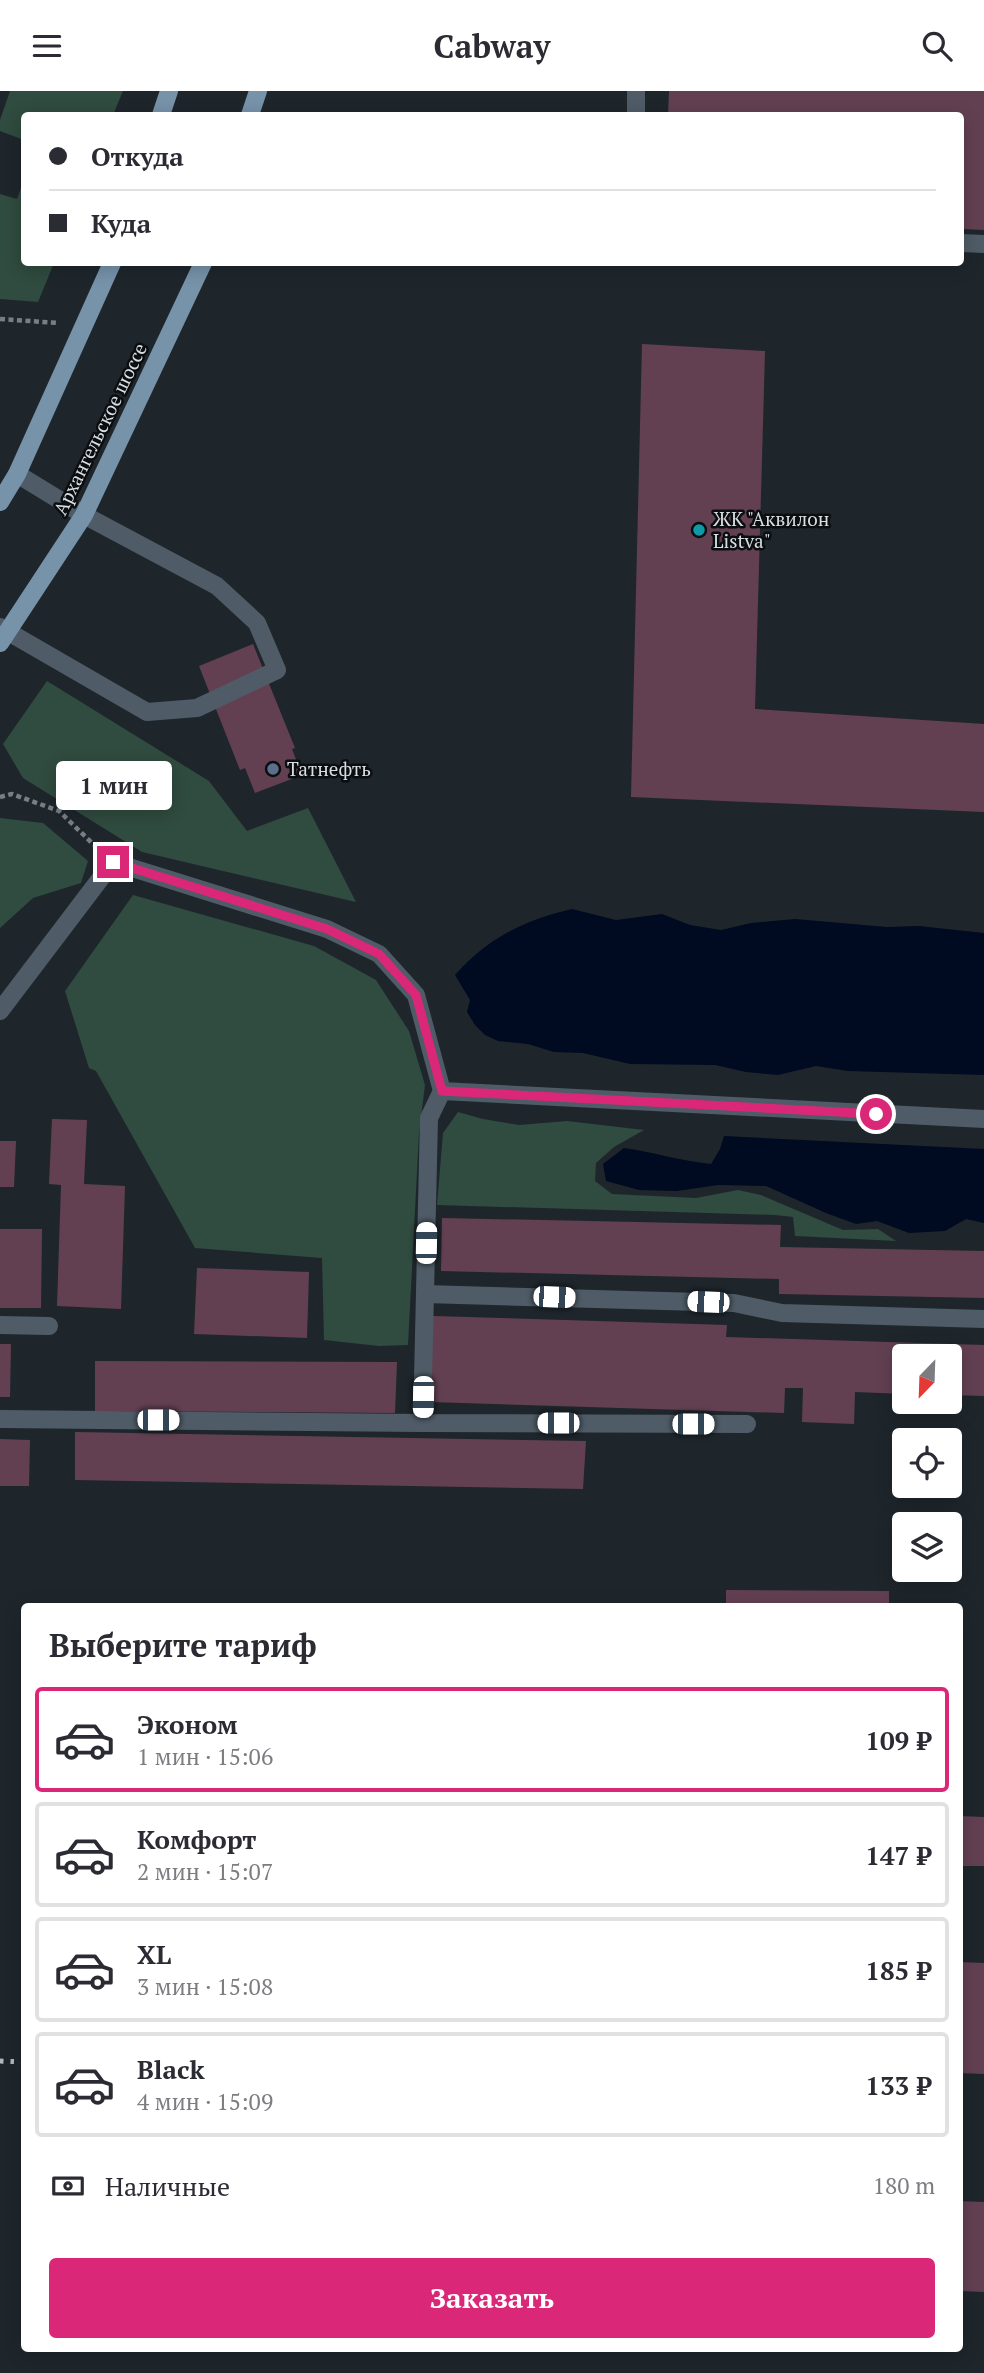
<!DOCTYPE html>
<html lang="ru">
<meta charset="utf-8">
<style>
body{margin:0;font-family:"PT Serif",serif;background:#f2f2f3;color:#2b2b33;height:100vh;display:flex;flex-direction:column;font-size:26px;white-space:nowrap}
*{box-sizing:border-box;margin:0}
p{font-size:23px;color:#7c7c81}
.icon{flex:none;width:38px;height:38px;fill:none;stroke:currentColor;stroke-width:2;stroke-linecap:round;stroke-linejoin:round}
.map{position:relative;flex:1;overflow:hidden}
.details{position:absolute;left:21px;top:1512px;width:942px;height:749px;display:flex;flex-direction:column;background:#fff;border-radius:7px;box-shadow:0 4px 18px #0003}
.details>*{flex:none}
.guide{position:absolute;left:21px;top:21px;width:943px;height:154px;border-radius:7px;box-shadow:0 4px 18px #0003;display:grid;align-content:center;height:154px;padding:0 28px;background:#fff}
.needle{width:46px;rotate:203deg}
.controls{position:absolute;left:892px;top:1253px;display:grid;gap:14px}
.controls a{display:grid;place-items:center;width:70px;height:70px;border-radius:7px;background:#fff;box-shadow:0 4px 18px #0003;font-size:35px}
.end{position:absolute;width:32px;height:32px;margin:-16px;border:9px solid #db2777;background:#fff;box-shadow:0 0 0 4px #fff}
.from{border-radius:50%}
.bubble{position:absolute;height:49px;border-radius:7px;background:#fff;box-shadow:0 4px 18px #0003;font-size:23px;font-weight:600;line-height:49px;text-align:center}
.car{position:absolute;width:21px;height:42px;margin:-21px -10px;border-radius:9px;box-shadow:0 0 5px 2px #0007;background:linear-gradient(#fff 24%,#345 0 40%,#fff 0 76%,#345 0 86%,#fff 0)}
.guide b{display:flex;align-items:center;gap:24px;height:66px;font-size:26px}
.guide b+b{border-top:2px solid #e1e1e2}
.guide i{width:18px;height:18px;background:#2b2b33}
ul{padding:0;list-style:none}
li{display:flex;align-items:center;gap:21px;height:105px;margin:0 14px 10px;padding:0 14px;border:4px solid #e1e1e2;border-radius:7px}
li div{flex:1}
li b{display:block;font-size:26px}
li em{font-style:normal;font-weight:600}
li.current{border-color:#db2777}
li>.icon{width:63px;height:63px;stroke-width:1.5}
h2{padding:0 28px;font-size:32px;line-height:84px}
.pay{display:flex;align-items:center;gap:18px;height:77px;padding:0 28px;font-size:26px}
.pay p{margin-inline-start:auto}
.primary-button{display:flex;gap:14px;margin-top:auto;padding:14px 28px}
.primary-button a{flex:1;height:80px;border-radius:7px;background:#db2777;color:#fff;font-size:28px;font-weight:600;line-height:80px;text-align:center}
header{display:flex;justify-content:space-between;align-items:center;height:91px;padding:0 28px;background:#fff;font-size:32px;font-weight:600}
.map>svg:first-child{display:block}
.green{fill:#304b3f}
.water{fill:#000a20}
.building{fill:#624052}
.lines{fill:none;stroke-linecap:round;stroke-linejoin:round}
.path{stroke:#798085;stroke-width:4.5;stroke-dasharray:5 3.5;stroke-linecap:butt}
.minor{stroke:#4f5c67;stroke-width:18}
.major{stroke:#7793aa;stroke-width:18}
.rail{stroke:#b1b7bb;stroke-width:5;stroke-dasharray:3.5 7;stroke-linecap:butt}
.route{stroke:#db2777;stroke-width:9}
.culture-dot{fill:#0f9aa8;stroke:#0b0e11;stroke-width:2.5}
.service-dot{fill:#5c6f8a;stroke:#0b0e11;stroke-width:2.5}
.labels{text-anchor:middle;stroke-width:5;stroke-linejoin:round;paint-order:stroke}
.street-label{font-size:19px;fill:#d9dee2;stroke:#0b0e11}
.poi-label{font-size:19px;fill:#d9dee2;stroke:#0b0e11;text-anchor:start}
</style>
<header><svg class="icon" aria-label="menu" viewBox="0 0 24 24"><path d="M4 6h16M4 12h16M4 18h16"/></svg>Cabway<svg class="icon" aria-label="search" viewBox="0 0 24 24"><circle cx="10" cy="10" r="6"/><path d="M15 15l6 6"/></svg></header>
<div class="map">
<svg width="984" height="2282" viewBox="0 0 984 2282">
<rect width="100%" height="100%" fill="#1e262c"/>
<g class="green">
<polygon points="10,0 123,0 113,24 24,24 24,49 0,40 0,29"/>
<polygon points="24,88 24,172 54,172 38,211 0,208 0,103 17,108"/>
<polygon points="47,590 209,690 247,740 308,717 356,811 142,761 23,687 3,653"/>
<polygon points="0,727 43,732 88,770 81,792 33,807 0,837"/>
<polygon points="133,804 314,855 376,889 409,940 425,994 419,1042 408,1254 379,1255 324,1249 322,1167 195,1157 96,980 89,977 65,900"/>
<polygon points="458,1021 483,1028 519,1034 567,1030 644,1039 614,1056 596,1072 595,1090 612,1103 696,1107 738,1099 761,1104 843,1139 878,1138 896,1150 795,1145 793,1126 775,1124 437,1114 443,1042"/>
</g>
<g class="water">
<path d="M572,818L616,829L662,823L690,834L721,839L751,832L795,828L887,836L919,835L984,842V984L848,980L816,975L778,984L746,981L715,974L630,973L583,962L554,961L528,953L498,950L485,944L475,934L467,921L470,909L455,884C488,847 524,829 572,818Z"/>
<path d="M724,1045L984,1058V1132L966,1128L945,1140L909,1142L877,1130L856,1133L826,1122L766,1095L718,1094L677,1100L639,1099L606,1090L603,1073L624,1057C653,1061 681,1070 711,1073L720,1058Z"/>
</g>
<g class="building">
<polygon points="669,0 984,0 984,139 961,138 961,24 668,24"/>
<polygon points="642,253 765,260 755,618 984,633 984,721 631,706"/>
<polygon points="253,553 295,657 292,658 302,684 255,702 245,677 240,679 199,575"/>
<polygon points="52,1028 87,1029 84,1093 125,1095 121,1218 57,1215 61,1094 49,1093"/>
<polygon points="0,1050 16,1050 14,1096 0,1096"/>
<polygon points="442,1127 781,1134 780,1156 984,1160 984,1207 779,1203 779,1188 441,1180"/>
<polygon points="0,1138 42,1138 41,1217 0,1217"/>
<polygon points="197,1177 309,1181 307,1247 194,1243"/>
<polygon points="433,1225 727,1234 726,1246 984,1254 984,1305 950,1304 950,1265 905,1265 905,1303 855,1301 854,1333 802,1331 803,1297 785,1297 784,1322 430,1311"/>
<polygon points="0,1253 11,1253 10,1306 0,1306"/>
<polygon points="95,1270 397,1271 395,1322 95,1320"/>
<polygon points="75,1341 586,1350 583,1398 75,1389"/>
<polygon points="0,1348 30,1349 29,1395 0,1395"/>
<polygon points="726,1499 889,1500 889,1516 726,1516"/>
<polygon points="959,1725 984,1726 984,1775 959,1775"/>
<polygon points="959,1871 984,1872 984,1983 959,1982"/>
<polygon points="959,2110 984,2111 984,2201 959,2200"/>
</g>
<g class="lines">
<g class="path">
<polyline points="0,228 58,232"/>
<polyline points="0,706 12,703 59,720 94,754"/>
</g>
<g class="minor">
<polyline points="636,24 636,0"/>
<polyline points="961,152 984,153"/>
<polyline points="0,536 147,621 197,617 277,579 257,532 217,495 84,424 17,383"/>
<polyline points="0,920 113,771 327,838 379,863 416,904 442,1000 984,1028"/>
<polyline points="442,1000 429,1027 422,1332 747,1333"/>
<polyline points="425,1203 734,1212 782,1222 984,1228"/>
<polyline points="0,1234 49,1235"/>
<polyline points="0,1328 422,1332"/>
</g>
<g class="major">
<polyline points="161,24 169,0"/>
<polyline points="250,24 258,0"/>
<polyline points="0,411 17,383 112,172"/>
<polyline points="0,552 84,424 203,172"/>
</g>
<polyline class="rail" points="0,1970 24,1971"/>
</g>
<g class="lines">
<polyline class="route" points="113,771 327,838 379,863 416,904 442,1000 876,1023"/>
</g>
<circle class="culture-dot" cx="699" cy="439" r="7"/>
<circle class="service-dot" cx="273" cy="678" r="7"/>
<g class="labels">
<g class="street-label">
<text transform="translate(100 338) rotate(-64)" y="7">Архангельское шоссе</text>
</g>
<g class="poi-label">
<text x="713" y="435">ЖК "Аквилон<tspan x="713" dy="22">Listva"</tspan></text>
<text x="287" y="685">Татнефть</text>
</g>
</g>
</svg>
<div class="controls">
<a><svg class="needle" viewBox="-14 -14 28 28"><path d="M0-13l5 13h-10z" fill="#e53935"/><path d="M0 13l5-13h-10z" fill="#7c7c81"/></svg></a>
<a><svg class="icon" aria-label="locate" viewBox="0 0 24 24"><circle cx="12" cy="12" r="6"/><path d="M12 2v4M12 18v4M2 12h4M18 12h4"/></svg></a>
<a><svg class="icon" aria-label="layers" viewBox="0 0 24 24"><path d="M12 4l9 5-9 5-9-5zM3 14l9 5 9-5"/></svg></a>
</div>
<i class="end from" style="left:876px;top:1023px"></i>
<i class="end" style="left:113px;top:771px"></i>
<div class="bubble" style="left:56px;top:670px;width:116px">1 мин</div>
<i class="car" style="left:426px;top:1152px;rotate:1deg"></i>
<i class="car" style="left:554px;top:1206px;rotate:92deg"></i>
<i class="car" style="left:708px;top:1211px;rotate:272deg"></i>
<i class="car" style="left:423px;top:1306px;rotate:181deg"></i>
<i class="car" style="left:158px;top:1329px;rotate:90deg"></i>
<i class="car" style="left:558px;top:1332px;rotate:270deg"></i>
<i class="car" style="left:693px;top:1333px;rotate:90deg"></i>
<div class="guide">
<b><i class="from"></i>Откуда</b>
<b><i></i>Куда</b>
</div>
<section class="details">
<h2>Выберите тариф</h2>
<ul>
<li class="current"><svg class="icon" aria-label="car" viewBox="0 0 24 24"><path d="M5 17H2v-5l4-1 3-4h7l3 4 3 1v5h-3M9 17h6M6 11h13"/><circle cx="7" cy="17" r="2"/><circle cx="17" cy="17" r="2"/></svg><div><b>Эконом</b><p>1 мин · 15:06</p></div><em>109 ₽</em></li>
<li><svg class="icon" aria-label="car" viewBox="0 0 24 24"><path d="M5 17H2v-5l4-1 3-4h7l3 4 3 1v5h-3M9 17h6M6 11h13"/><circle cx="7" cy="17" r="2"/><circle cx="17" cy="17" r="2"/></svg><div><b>Комфорт</b><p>2 мин · 15:07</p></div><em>147 ₽</em></li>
<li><svg class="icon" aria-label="car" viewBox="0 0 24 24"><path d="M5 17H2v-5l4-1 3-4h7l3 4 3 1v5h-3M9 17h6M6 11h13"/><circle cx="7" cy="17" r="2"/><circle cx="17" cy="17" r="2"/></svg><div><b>XL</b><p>3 мин · 15:08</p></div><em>185 ₽</em></li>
<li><svg class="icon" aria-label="car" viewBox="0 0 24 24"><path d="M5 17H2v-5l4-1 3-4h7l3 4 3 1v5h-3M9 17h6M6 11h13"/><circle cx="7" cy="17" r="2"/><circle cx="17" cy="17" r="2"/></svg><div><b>Black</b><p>4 мин · 15:09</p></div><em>133 ₽</em></li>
</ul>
<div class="pay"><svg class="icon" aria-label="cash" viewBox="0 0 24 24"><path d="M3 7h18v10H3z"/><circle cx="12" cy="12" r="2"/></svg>Наличные<p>180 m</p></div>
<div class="primary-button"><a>Заказать</a></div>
</section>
</div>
